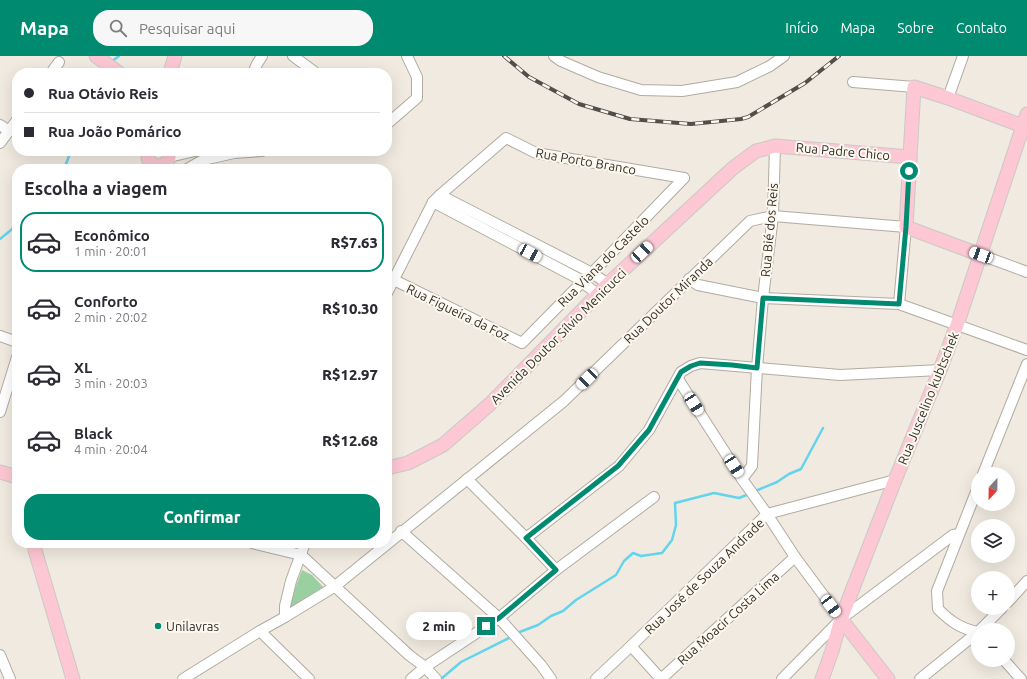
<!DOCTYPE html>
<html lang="pt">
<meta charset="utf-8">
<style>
body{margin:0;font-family:Ubuntu,sans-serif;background:#f7f7f7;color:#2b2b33;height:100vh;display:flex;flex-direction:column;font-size:15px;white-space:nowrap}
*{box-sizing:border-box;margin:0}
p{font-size:13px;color:#7c7c81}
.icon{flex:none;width:22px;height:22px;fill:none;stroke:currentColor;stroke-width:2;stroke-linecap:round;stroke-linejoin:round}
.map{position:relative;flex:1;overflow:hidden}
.side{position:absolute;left:12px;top:108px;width:380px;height:384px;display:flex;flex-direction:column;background:#fff;border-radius:16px;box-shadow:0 4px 16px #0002}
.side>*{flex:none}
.banner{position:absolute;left:12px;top:12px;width:380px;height:88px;border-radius:16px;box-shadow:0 4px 16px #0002;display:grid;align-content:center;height:88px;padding:0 12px;background:#fff}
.needle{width:26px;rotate:202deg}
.controls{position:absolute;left:971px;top:411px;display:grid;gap:8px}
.controls a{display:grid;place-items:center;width:44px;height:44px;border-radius:50%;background:#fff;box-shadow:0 4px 16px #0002;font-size:20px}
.end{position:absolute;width:18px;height:18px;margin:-9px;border:5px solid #008a70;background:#fff;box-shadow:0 0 0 2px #fff}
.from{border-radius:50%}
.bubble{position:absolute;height:28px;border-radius:14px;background:#fff;box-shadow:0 4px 16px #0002;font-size:13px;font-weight:800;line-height:28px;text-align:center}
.car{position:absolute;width:12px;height:24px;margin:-12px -6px;border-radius:5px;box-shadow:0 0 3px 1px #0007;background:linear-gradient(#fff 24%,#345 0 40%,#fff 0 76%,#345 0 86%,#fff 0)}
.banner b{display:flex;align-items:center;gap:14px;height:38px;font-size:15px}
.banner b+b{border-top:1px solid #e1e1e2}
.banner i{width:10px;height:10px;background:#2b2b33}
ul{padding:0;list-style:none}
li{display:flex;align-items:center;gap:12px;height:60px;margin:0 8px 6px;padding:0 4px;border:2px solid transparent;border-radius:16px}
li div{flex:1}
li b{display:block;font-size:15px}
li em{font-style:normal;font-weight:800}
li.selected{border-color:#008a70}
li>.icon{width:36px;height:36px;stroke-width:1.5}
h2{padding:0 12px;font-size:18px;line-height:48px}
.cta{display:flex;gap:8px;margin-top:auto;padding:8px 12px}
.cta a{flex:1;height:46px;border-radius:16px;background:#008a70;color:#fff;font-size:16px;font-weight:800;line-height:46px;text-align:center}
header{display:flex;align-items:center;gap:24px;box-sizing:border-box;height:56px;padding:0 20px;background:#008a70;color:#fff}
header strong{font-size:19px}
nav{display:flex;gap:22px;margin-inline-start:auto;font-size:14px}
.search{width:280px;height:36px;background:#f7f7f7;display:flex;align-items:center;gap:10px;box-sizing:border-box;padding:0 14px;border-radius:16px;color:#7c7c81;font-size:15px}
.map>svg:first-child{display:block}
.green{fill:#9ad0a1}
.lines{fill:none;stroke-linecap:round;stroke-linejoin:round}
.stream{stroke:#64d4ec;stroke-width:2.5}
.minor-casing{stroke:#b1aba2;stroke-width:12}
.major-casing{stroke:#cac9c8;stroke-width:15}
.minor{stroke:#fff;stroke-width:10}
.major{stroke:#fdc7d3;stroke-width:13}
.rail-casing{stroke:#524f4a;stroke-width:4}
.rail{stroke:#fdf8ed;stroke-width:2.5;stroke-dasharray:8;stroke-linecap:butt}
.route{stroke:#008a70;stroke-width:5}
.poi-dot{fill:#008a70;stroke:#fdf8ed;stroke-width:1.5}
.labels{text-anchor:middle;stroke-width:4;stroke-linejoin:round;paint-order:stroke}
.street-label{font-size:13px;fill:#32302c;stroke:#fdf8ed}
.poi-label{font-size:13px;fill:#32302c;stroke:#fdf8ed;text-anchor:start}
</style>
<header>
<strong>Mapa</strong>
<div class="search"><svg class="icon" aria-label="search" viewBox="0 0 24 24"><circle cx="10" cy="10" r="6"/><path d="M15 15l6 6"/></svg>Pesquisar aqui</div>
<nav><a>Início</a><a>Mapa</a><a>Sobre</a><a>Contato</a></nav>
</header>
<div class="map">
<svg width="1027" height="623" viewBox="0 0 1027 623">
<rect width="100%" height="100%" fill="#f0eae0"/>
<polygon class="green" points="302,514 312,519 323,531 287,554"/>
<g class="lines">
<g class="stream">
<polyline points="111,6 119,0"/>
<polyline points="101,17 104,11"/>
<polyline points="64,113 71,95"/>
<polyline points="0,183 17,169"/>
<polyline points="753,436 777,426 789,418 801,413 823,372"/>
<polyline points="517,577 538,569 551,560 563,555 576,544 616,519 624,505 633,497 641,500 662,497 672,484 676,469 675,447 714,437 739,442 749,438"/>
<polyline points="441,623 461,606 511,581"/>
</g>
<g class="minor-casing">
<g id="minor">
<polyline points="293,0 316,17"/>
<polyline points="554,0 561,5 598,21 641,34 682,35 737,26 770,10 784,0"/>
<polyline points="51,17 59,6"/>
<polyline points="253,17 257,8 262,0"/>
<polyline points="853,26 914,31"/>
<polyline points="948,42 963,0"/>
<polyline points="387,68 417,42 417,21 407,0"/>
<polyline points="0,69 9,75"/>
<polyline points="0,87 17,64"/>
<polyline points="169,101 195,95"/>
<polyline points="187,113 203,104 234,97 262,95"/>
<polyline points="440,139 592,217 608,228"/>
<polyline points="433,146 583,225 587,230 598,238"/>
<polyline points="981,199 1027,216"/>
<polyline points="689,223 698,229 763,242 899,248 1027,294"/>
<polyline points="394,224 522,287 583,225 592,217 684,122"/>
<polyline points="387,237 433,146 440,139 506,82 536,97 684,122"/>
<polyline points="0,280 17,286"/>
<polyline points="678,323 742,423 767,458 795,501 841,563"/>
<polyline points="0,356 17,301"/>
<polyline points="983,418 1027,308"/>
<polyline points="467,423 526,482 556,514"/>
<polyline points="742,423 752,410 757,312 763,242 773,160 775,90"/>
<path d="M978,431L937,535L938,553C950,565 961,573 978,576"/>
<polyline points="401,475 499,562 541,609 551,623"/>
<polyline points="526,482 619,410 649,374 681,316 691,310 700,307 840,319 940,314"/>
<polyline points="252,487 301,499 409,599 425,611 436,623"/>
<polyline points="1008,546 1027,525"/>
<polyline points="285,561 285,550 291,525 305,487"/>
<polyline points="980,574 1002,552"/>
<polyline points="260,575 309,623"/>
<polyline points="631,590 661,623"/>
<polyline points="0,599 10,623"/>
<polyline points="1004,604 1021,623"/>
<polyline points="183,623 260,575 285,561 334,531 564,345 750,165 773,160 906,171 899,248"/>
<polyline points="411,623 425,611 499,562 556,514 654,441"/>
<polyline points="596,623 631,590 767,458 895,424"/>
<polyline points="661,623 795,501"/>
<polyline points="782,623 841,563 953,479 959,478"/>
<polyline points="920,623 978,576"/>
</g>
</g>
<g class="major-casing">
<g id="major">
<polyline points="96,0 119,17"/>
<polyline points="170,17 175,0"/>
<path d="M149,95C142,115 175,114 168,95"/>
<polyline points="981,199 906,171 914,31 948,42 1023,70"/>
<polyline points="387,412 408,407 443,389 490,348 608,228 733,112 756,95 775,90 910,101"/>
<polyline points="0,416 17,421"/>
<polyline points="34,487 35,494 73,623"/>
<polyline points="841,563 888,623"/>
<polyline points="822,623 832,595 841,563 895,424 940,314 957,269 1027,58"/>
</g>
</g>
<use href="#minor" class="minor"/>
<use href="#major" class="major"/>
<g class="rail-casing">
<polyline id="rail" points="504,0 529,21 579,48 630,63 691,68 741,63 748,61 805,27 839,0"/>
</g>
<use href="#rail" class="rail"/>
</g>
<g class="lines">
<polyline class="route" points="486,570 499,562 556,514 526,482 618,410 649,374 681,316 691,310 700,307 732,309 757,312 763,242 899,248 906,171 909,115"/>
</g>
<circle class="poi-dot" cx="158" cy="570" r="4"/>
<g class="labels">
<g class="street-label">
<text transform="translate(843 95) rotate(5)" y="5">Rua Padre Chico</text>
<text transform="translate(586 105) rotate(10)" y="5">Rua Porto Branco</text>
<text transform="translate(769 174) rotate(-85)" y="5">Rua Bié dos Reis</text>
<text transform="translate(603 205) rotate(-45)" y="5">Rua Viana do Castelo</text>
<text transform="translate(668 244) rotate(-44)" y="5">Rua Doutor Miranda</text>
<text transform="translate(458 256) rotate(26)" y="5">Rua Figueira da Foz</text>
<text transform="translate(558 280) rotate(-45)" y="5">Avenida Doutor Sílvio Menicucci</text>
<text transform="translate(928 342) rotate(-68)" y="5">Rua Juscelino kubtschek</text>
<text transform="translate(704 520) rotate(-44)" y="5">Rua José de Souza Andrade</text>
<text transform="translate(728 562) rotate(-42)" y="5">Rua Moacir Costa Lima</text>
</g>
<g class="poi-label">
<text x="166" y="575">Unilavras</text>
</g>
</g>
</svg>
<div class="controls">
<a><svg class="needle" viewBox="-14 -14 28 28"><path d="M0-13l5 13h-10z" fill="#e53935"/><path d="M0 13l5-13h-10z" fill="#7c7c81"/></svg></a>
<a><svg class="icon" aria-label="layers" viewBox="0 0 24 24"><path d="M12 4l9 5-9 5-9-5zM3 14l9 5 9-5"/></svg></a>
<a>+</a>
<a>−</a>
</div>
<i class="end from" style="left:909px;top:115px"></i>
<i class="end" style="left:486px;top:570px"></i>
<div class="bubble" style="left:406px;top:556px;width:66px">2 min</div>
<i class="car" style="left:642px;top:196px;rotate:47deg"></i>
<i class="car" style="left:530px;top:197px;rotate:118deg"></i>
<i class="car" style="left:981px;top:199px;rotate:290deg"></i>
<i class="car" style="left:587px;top:323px;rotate:226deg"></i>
<i class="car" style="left:694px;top:348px;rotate:147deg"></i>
<i class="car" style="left:734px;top:410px;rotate:147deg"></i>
<i class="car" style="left:831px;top:550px;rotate:143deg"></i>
<div class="banner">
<b><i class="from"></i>Rua Otávio Reis</b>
<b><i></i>Rua João Pomárico</b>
</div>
<section class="side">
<h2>Escolha a viagem</h2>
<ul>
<li class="selected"><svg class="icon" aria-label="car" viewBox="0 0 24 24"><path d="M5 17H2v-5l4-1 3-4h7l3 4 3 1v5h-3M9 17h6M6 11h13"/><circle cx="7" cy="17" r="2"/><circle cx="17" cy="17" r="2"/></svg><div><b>Econômico</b><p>1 min · 20:01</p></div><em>R$7.63</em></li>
<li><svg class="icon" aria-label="car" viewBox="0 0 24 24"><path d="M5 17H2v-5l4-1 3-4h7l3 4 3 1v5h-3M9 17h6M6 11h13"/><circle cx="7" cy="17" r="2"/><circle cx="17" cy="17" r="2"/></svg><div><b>Conforto</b><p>2 min · 20:02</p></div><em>R$10.30</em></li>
<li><svg class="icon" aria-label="car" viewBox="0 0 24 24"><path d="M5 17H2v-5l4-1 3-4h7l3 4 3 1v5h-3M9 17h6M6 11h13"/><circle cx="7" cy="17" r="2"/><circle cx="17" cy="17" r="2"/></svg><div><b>XL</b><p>3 min · 20:03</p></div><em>R$12.97</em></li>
<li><svg class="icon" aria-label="car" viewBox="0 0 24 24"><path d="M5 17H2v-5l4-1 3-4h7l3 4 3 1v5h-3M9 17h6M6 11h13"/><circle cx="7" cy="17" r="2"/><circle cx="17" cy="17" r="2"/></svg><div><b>Black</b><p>4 min · 20:04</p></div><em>R$12.68</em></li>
</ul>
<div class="cta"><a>Confirmar</a></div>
</section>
</div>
